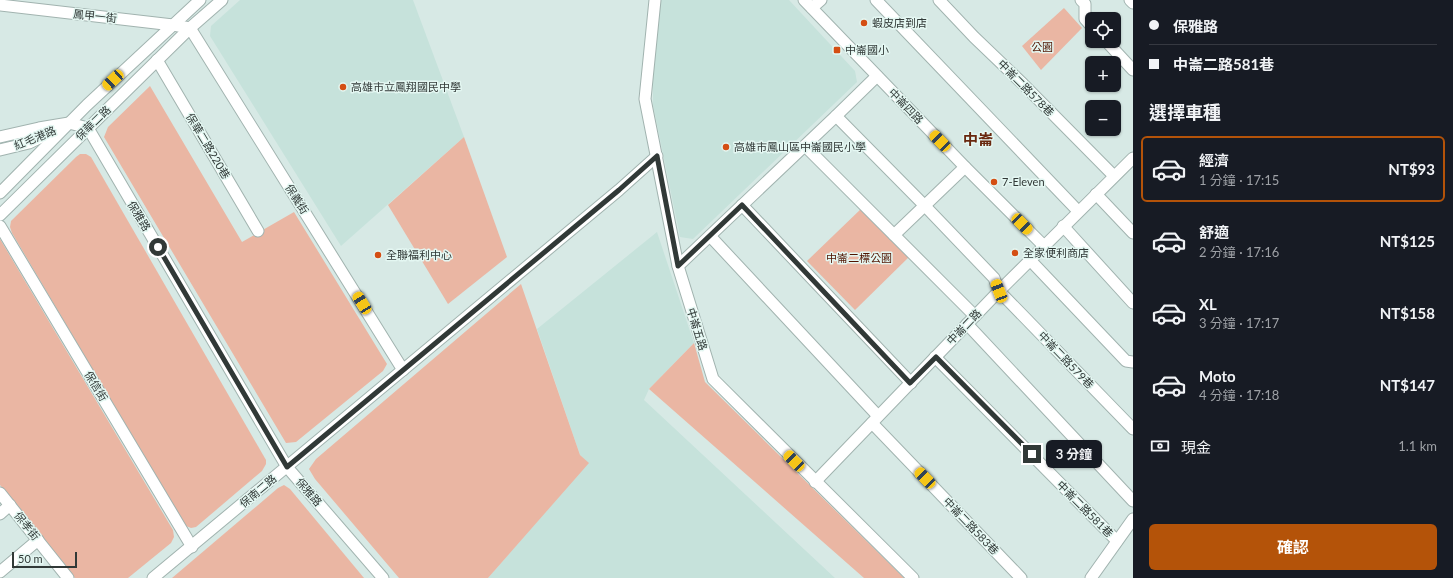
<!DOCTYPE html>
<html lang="zh-TW">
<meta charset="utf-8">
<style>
body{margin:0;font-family:Lato,"Noto Sans TC",sans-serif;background:#20242c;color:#f1f3f6;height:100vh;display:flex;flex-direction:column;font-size:15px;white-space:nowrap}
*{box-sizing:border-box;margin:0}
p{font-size:13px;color:#9ea1a6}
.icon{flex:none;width:22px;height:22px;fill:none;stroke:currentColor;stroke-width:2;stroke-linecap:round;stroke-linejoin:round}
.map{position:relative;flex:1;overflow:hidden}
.panel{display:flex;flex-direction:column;background:#171b24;width:320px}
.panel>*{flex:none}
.top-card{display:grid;align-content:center;height:88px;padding:0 16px;background:#171b24}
.controls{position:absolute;left:1085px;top:12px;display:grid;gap:8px}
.controls a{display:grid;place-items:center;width:36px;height:36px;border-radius:6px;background:#171b24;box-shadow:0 1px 3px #0004;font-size:20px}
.scale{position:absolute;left:12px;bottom:10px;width:65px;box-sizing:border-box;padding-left:4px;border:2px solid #313937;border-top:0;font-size:11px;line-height:14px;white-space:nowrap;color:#313937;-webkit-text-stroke:3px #e4f7f2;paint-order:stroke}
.end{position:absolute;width:18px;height:18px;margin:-9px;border:5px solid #313937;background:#fff;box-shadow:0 0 0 2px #fff}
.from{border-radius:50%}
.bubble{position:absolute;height:28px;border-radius:6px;background:#171b24;box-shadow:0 1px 3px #0004;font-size:13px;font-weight:700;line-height:28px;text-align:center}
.car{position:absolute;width:12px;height:24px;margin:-12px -6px;border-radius:5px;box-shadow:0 0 3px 1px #0007;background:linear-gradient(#f5c518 24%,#345 0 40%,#f5c518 0 76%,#345 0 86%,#f5c518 0)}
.top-card b{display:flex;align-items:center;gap:14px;height:38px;font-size:15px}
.top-card b+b{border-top:1px solid #363941}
.top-card i{width:10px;height:10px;background:#f1f3f6}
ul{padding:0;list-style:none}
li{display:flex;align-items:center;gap:12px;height:66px;margin:0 8px 6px;padding:0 8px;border:2px solid transparent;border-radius:6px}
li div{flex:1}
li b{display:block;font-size:15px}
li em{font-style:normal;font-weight:700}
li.selected{border-color:#b45309}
li>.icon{width:36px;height:36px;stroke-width:1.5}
h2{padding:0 16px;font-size:18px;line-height:48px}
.pay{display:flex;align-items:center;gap:10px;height:44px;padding:0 16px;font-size:15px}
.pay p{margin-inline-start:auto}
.primary-button{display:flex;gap:8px;margin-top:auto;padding:8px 16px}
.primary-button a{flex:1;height:46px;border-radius:6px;background:#b45309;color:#fff;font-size:16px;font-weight:700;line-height:46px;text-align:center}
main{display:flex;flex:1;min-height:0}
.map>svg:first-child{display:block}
.built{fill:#c6e2db}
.green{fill:#eab6a3}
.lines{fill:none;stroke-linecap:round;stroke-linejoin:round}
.minor-casing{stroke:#a1b3af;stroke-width:13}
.minor{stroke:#fff;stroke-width:11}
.route{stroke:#313937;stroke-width:5}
.poi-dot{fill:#d44e13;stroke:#e4f7f2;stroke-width:1.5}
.labels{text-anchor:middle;stroke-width:3;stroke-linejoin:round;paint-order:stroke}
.street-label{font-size:11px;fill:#313937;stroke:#e4f7f2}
.poi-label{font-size:11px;fill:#313937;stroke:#e4f7f2;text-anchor:start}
.park-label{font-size:11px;fill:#511400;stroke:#e4f7f2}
.district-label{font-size:15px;font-weight:bold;fill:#69280f;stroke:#e4f7f2}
</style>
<main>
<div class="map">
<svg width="1133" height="578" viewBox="0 0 1133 578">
<rect width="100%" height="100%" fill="#d7e9e5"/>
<g class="built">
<polygon points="240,0 413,0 464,137 341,246 210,36 211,26"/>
<polygon points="661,0 789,0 855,71 857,82 693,239 680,237 653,105 653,59"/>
<polygon points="657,232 694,343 649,389 644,400 835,578 488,578 588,463 580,455 537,329"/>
</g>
<g class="green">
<polygon points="1064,8 1082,28 1041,70 1022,46"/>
<polygon points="150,86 242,242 294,212 387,364 383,371 296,442 286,443 104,137 108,127"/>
<polygon points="464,137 507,257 448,304 388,205"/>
<polygon points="80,154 86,154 91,157 266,460 266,464 262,471 196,527 191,528 186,526 183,523 12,233 10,227 11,221 76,157"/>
<polygon points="863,207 911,255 855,310 807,261"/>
<polygon points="0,239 173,530 174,537 171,543 128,578 75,578 0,485"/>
<polygon points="521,284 580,455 589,463 488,578 399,578 315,479 309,469 316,459"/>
<polygon points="694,343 705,382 904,578 864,578 649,389"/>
<polygon points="284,485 290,489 364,578 172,578 278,488"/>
</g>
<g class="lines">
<g class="minor-casing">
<g id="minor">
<polyline points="655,0 645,99 678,266 713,379 913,578"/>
<polyline points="804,0 965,167 1044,246"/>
<polyline points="876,0 1078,211"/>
<polyline points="939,0 974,37 1023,84 1114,176"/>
<polyline points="1081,0 1085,4 1085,19 1092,27"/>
<polyline points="1130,0 1133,3"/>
<polyline points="0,5 173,25 190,28 403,370"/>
<polyline points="812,8 821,0"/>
<polyline points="1106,41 1133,70"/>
<polyline points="157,60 258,231"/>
<polyline points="836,116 924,205 994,278 999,291 1133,429"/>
<polyline points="0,137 39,128 69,123 88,128 287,467 383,578"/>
<polyline points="805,146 975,316"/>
<polyline points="0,150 29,143 58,129"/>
<polyline points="0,193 87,105 200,0"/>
<polyline points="1096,194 1133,233"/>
<polyline points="742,205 911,383"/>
<polyline points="0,215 190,28 222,0"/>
<polyline points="0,226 192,547"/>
<polyline points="1063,226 1133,303"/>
<polyline points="894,235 965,167"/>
<polyline points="710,236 878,416"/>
<polyline points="1030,260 1126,361 1133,362"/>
<polyline points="678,266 836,116 877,76"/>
<polyline points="967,324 1133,501"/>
<polyline points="935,357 1117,541"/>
<polyline points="872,423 1021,578"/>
<polyline points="815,482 999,291 1133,158"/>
<polyline points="0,493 68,578"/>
<polyline points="0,514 10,505"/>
<polyline points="0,572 38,540"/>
<polyline points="153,578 619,190 657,156"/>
<polyline points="1091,578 1133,519"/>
</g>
</g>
<use href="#minor" class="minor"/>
</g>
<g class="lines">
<polyline class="route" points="158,247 287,467 619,190 657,156 678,266 742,205 910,383 936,357 1032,454"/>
</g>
<g class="poi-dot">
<circle cx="864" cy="23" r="4"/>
<rect x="833" y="46" width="8" height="8" rx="2"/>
<circle cx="343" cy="87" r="4"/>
<circle cx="726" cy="147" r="4"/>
<circle cx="994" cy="182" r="4"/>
<circle cx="1015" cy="253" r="4"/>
<circle cx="378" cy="255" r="4"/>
</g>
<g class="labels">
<g class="street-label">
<text transform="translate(95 16) rotate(6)" y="4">鳳甲一街</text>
<text transform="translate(1026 88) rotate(45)" y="4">中崙二路578巷</text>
<text transform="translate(906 106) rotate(46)" y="4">中崙四路</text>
<text transform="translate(93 123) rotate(-44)" y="4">保華二路</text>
<text transform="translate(35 138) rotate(-22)" y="4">紅毛港路</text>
<text transform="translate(208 146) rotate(59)" y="4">保華二路220巷</text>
<text transform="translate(297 199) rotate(58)" y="4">保義街</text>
<text transform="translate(139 216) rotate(59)" y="4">保雅路</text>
<text transform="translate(964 327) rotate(-46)" y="4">中崙二路</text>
<text transform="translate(697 329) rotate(73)" y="4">中崙五路</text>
<text transform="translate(1066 360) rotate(46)" y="4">中崙二路579巷</text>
<text transform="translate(96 386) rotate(59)" y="4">保信街</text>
<text transform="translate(258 491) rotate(-40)" y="4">保南二路</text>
<text transform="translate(309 492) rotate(49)" y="4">保雅路</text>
<text transform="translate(1085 509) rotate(45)" y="4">中崙二路581巷</text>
<text transform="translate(27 526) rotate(51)" y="4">保孝街</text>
<text transform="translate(971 526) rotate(46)" y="4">中崙二路583巷</text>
</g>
<g class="poi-label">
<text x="872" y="27">蝦皮店到店</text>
<text x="845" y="54">中崙國小</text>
<text x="351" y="91">高雄市立鳳翔國民中學</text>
<text x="734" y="151">高雄市鳳山區中崙國民小學</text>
<text x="1002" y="186">7-Eleven</text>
<text x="1023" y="257">全家便利商店</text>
<text x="386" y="259">全聯福利中心</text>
</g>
<g class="park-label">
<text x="1042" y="51">公園</text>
<text x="859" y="262">中崙二標公園</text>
</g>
<g class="district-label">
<text x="978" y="145">中崙</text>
</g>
</g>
</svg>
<div class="controls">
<a><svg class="icon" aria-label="locate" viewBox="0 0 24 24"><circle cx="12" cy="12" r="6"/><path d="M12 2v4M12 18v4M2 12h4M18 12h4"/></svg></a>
<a>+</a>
<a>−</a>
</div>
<div class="scale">50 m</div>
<i class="end from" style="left:158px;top:247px"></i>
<i class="end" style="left:1032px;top:454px"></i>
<div class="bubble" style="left:1046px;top:440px;width:56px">3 分鐘</div>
<i class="car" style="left:113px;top:80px;rotate:227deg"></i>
<i class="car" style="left:940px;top:141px;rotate:316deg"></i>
<i class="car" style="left:1022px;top:224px;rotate:135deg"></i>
<i class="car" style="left:999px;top:291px;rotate:339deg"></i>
<i class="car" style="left:362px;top:303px;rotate:328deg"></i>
<i class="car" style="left:794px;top:461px;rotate:315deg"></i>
<i class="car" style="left:925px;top:478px;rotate:316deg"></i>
</div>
<section class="panel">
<div class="top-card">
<b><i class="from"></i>保雅路</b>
<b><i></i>中崙二路581巷</b>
</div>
<h2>選擇車種</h2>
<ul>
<li class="selected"><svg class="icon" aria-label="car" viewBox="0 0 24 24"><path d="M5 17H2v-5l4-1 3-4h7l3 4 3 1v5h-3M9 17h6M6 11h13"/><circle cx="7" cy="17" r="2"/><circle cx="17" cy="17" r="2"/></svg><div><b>經濟</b><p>1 分鐘 · 17:15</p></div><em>NT$93</em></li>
<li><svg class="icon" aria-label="car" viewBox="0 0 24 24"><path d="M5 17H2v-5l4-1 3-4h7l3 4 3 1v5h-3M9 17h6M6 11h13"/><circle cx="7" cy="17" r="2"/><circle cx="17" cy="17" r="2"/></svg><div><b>舒適</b><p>2 分鐘 · 17:16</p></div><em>NT$125</em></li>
<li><svg class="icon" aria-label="car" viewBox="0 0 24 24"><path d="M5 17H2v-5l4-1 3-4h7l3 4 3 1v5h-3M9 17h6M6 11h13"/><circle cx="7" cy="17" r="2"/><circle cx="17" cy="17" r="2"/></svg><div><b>XL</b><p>3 分鐘 · 17:17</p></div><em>NT$158</em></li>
<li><svg class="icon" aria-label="car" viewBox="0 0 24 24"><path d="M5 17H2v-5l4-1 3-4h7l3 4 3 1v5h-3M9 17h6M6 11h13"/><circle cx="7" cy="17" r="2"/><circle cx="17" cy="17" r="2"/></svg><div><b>Moto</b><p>4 分鐘 · 17:18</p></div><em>NT$147</em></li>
</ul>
<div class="pay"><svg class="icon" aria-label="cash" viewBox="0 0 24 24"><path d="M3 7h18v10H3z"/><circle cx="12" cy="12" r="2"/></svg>現金<p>1.1 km</p></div>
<div class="primary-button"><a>確認</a></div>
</section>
</main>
